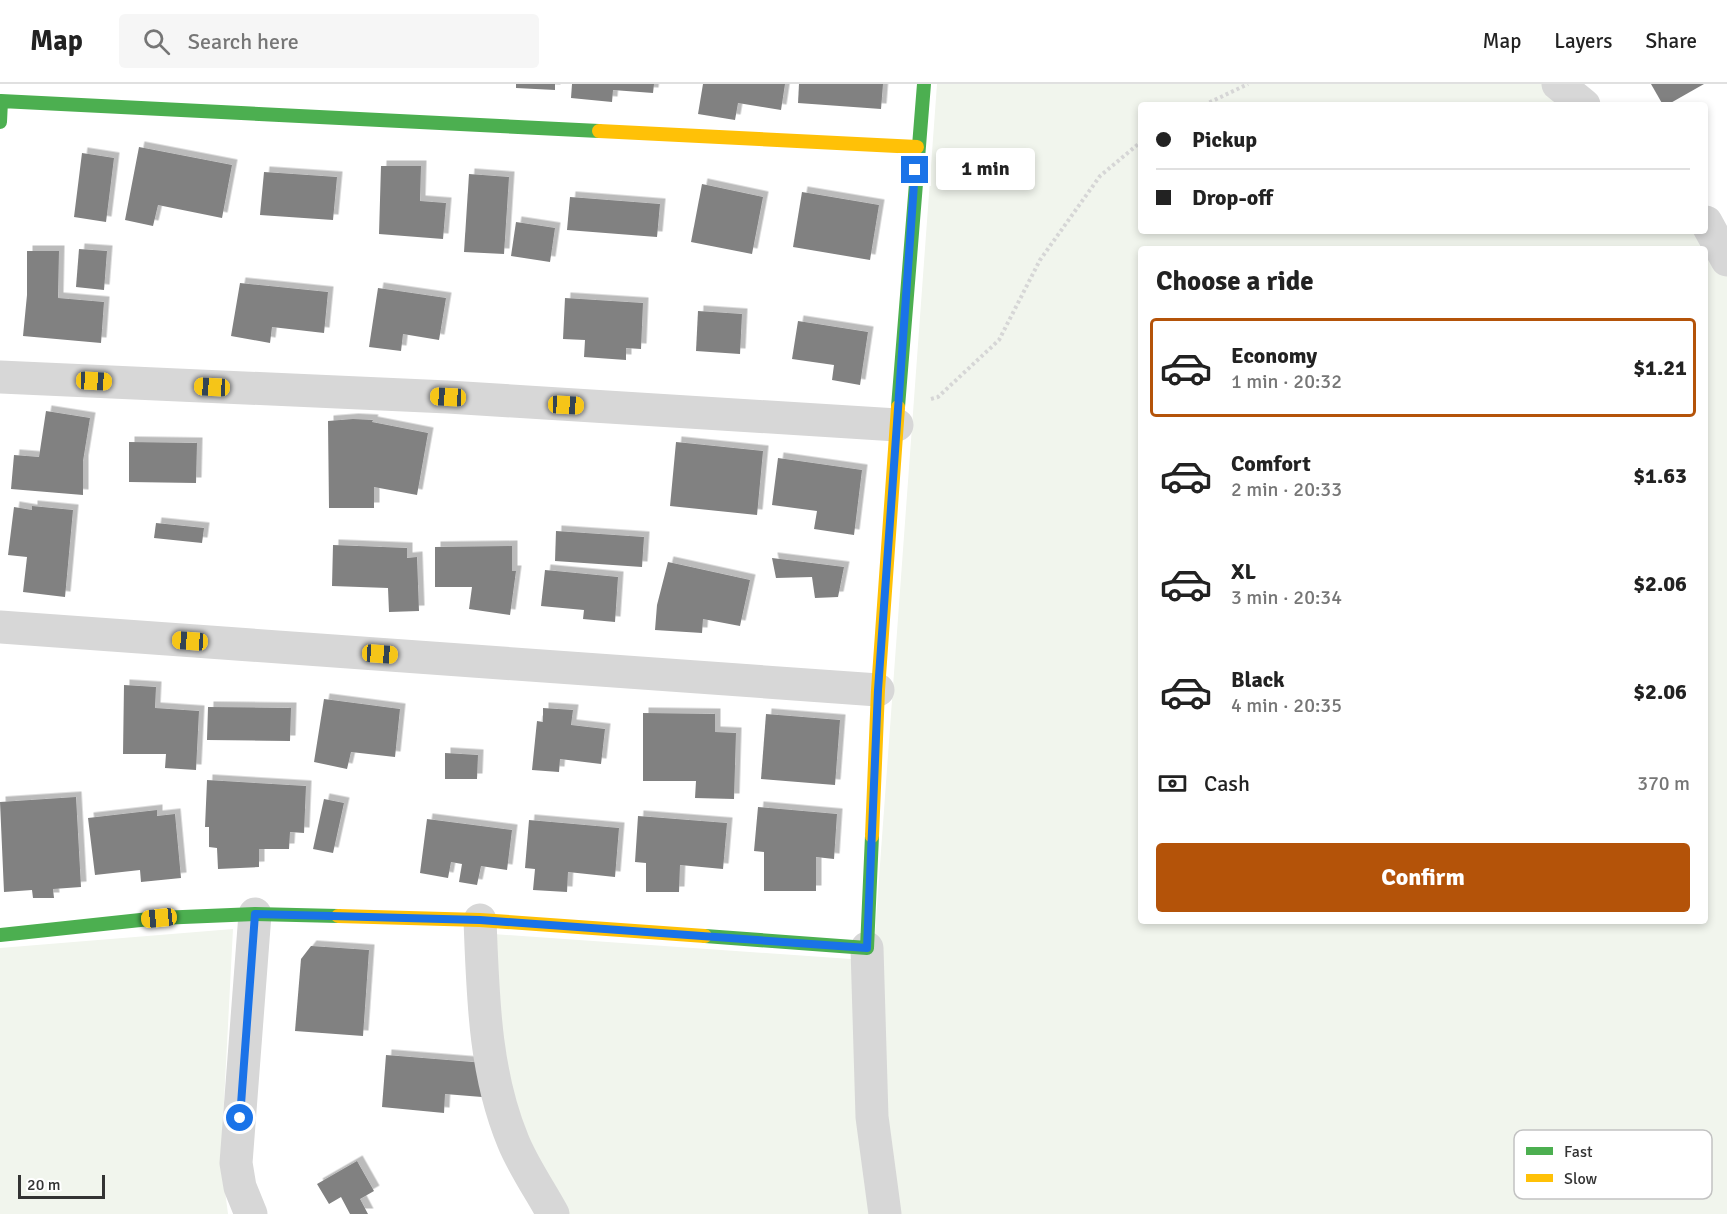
<!DOCTYPE html>
<meta charset="utf-8">
<style>
body{margin:0;font-family:Signika,sans-serif;background:#f6f6f6;color:#222;height:100vh;display:flex;flex-direction:column;font-size:22px;white-space:nowrap}
*{box-sizing:border-box;margin:0}
p{font-size:20px;color:#767676}
.icon{flex:none;width:33px;height:33px;fill:none;stroke:currentColor;stroke-width:2;stroke-linecap:round;stroke-linejoin:round}
.map{position:relative;flex:1;overflow:hidden}
.panel{position:absolute;left:1138px;top:162px;width:570px;height:678px;display:flex;flex-direction:column;background:#fff;border-radius:6px;box-shadow:0 3px 9px #0003}
.panel>*{flex:none}
.hud{position:absolute;left:1138px;top:18px;width:570px;height:132px;border-radius:6px;box-shadow:0 3px 9px #0003;display:grid;align-content:center;height:132px;padding:0 18px;background:#fff}
.scale{position:absolute;left:18px;bottom:15px;width:87px;box-sizing:border-box;padding-left:6px;border:3px solid #333;border-top:0;font-size:16px;line-height:21px;white-space:nowrap;color:#333;-webkit-text-stroke:4px #fff;paint-order:stroke}
.end{position:absolute;width:27px;height:27px;margin:-14px;border:8px solid #1a73e8;background:#fff;box-shadow:0 0 0 3px #fff}
.from{border-radius:50%}
.bubble{position:absolute;height:42px;border-radius:6px;background:#fff;box-shadow:0 3px 9px #0003;font-size:20px;font-weight:700;line-height:42px;text-align:center}
.car{position:absolute;width:18px;height:36px;margin:-18px -9px;border-radius:8px;box-shadow:0 0 4px 2px #0007;background:linear-gradient(#f5c518 24%,#345 0 40%,#f5c518 0 76%,#345 0 86%,#f5c518 0)}
.hud b{display:flex;align-items:center;gap:21px;height:57px;font-size:22px}
.hud b+b{border-top:2px solid #e0e0e0}
.hud i{width:15px;height:15px;background:#222}
ul{padding:0;list-style:none}
li{display:flex;align-items:center;gap:18px;height:99px;margin:0 12px 9px;padding:0 6px;border:3px solid transparent;border-radius:6px}
li div{flex:1}
li b{display:block;font-size:22px}
li em{font-style:normal;font-weight:700}
li.selected{border-color:#b45309}
li>.icon{width:54px;height:54px;stroke-width:1.5}
h2{padding:0 18px;font-size:27px;line-height:72px}
.pay{display:flex;align-items:center;gap:15px;height:66px;padding:0 18px;font-size:22px}
.pay p{margin-inline-start:auto}
.cta{display:flex;gap:12px;margin-top:auto;padding:12px 18px}
.cta a{flex:1;height:69px;border-radius:6px;background:#b45309;color:#fff;font-size:24px;font-weight:700;line-height:69px;text-align:center}
header{display:flex;align-items:center;gap:36px;box-sizing:border-box;height:84px;padding:0 30px;background:#fff;border-bottom:2px solid #e0e0e0}
header strong{font-size:28px}
nav{display:flex;gap:33px;margin-inline-start:auto;font-size:21px}
.search{width:420px;height:54px;background:#f6f6f6;display:flex;align-items:center;gap:15px;box-sizing:border-box;padding:0 21px;border-radius:6px;color:#767676;font-size:22px}
.map>svg:first-child{display:block}
.green{fill:#f1f5ed;fill-rule:evenodd}
.building{fill:#818181;filter:url(#shadow)}
.lines{fill:none;stroke-linecap:round;stroke-linejoin:round}
.path{stroke:#d6d6d6;stroke-width:4;stroke-dasharray:3 3;stroke-linecap:butt}
.street{stroke:#d7d7d7;stroke-width:33}
.fast{stroke:#4caf50;stroke-width:14}
.slow{stroke:#ffc107;stroke-width:14}
.route{stroke:#1a73e8;stroke-width:8}
.key{fill:#fff;stroke:#c2c2c2;stroke-width:1.5}
.key-label{font-size:16px;fill:#333}
</style>
<header>
<strong>Map</strong>
<div class="search"><svg class="icon" aria-label="search" viewBox="0 0 24 24"><circle cx="10" cy="10" r="6"/><path d="M15 15l6 6"/></svg>Search here</div>
<nav><a>Map</a><a>Layers</a><a>Share</a></nav>
</header>
<div class="map">
<svg width="1727" height="1130" viewBox="0 0 1727 1130">
<defs>
<filter id="shadow"><feDropShadow dx="5.5" dy="-5.5" stdDeviation="0" flood-color="#0004"/></filter>
</defs>
<rect width="100%" height="100%" fill="#fff"/>
<g class="green">
<path d="M937,0H1547L1573,21H1142V147H1704L1727,189V1130H891L874,863ZM1142,165H1706V837H1142Z"/>
<polygon points="233,845 221,1075 228,1130 0,1130 0,864"/>
<polygon points="493,850 851,875 877,1130 561,1130 504,1009"/>
</g>
<g class="building">
<polygon points="516,0 555,0 555,6 516,4"/>
<polygon points="572,0 654,0 653,9 613,6 612,18 571,14"/>
<polygon points="703,0 785,0 781,26 738,19 735,36 698,30"/>
<polygon points="799,0 883,0 881,25 798,19"/>
<polygon points="1651,0 1704,0 1667,21 1663,21"/>
<polygon points="139,63 232,81 222,134 158,121 153,142 125,136"/>
<polygon points="82,69 114,74 106,138 74,133"/>
<polygon points="381,82 421,82 420,117 446,119 443,155 379,150"/>
<polygon points="264,88 337,93 333,136 260,131"/>
<polygon points="469,90 509,93 504,170 464,168"/>
<polygon points="702,100 763,113 752,170 691,158"/>
<polygon points="802,108 879,121 870,176 793,163"/>
<polygon points="570,113 660,120 657,153 567,146"/>
<polygon points="516,138 555,144 550,178 511,172"/>
<polygon points="79,165 107,167 104,206 76,203"/>
<polygon points="27,167 59,167 58,214 104,218 101,259 23,252 27,211"/>
<polygon points="240,199 328,208 324,249 272,243 270,259 231,252"/>
<polygon points="378,204 446,214 439,256 403,250 401,267 369,263"/>
<polygon points="565,214 643,219 641,265 626,264 626,276 584,273 585,256 563,255"/>
<polygon points="698,227 742,230 740,270 696,267"/>
<polygon points="798,237 868,248 860,301 832,296 834,281 792,275"/>
<polygon points="46,327 90,334 83,377 83,411 11,405 14,371 39,373"/>
<polygon points="353,335 373,336 372,338 428,349 417,411 374,403 374,424 329,424 328,337"/>
<polygon points="129,358 197,359 196,399 129,398"/>
<polygon points="676,358 763,367 757,431 670,422"/>
<polygon points="778,374 862,386 854,451 814,445 817,427 772,421"/>
<polygon points="32,422 73,426 65,513 23,508 27,473 8,471 14,423 32,426"/>
<polygon points="156,439 204,444 202,459 154,454"/>
<polygon points="556,447 644,453 642,483 555,477"/>
<polygon points="333,461 407,464 407,474 417,473 419,527 389,528 388,504 332,502"/>
<polygon points="512,462 512,487 516,487 510,531 469,525 472,503 435,503 435,463"/>
<polygon points="772,474 844,483 838,513 815,514 812,493 776,494"/>
<polygon points="668,478 750,496 740,542 703,535 702,549 655,546 657,521"/>
<polygon points="545,486 618,493 615,538 583,535 584,526 541,522"/>
<polygon points="124,601 156,603 155,624 199,627 196,686 165,684 166,670 123,670"/>
<polygon points="324,615 400,625 395,673 351,668 347,685 314,678"/>
<polygon points="208,623 291,624 290,657 207,656"/>
<polygon points="543,624 573,626 571,641 605,645 601,680 560,675 559,688 532,686 537,637 543,638"/>
<polygon points="643,629 715,630 715,648 736,649 734,715 695,714 696,697 643,697"/>
<polygon points="766,630 840,636 835,701 761,695"/>
<polygon points="445,669 478,671 477,695 445,695"/>
<polygon points="207,696 306,702 304,749 290,748 289,765 259,765 259,783 218,785 217,764 209,763 209,743 205,743"/>
<polygon points="76,713 81,803 53,805 54,814 33,814 32,806 4,808 0,718"/>
<polygon points="324,715 344,719 333,769 313,765"/>
<polygon points="758,723 837,730 834,775 816,773 816,807 764,807 764,768 754,767"/>
<polygon points="157,726 157,732 175,730 181,794 141,798 140,786 95,791 88,734"/>
<polygon points="638,732 727,739 723,785 680,781 679,808 646,808 646,779 635,778"/>
<polygon points="427,735 512,746 507,786 481,782 477,801 459,798 462,780 451,778 448,794 420,789"/>
<polygon points="529,736 619,744 615,793 568,788 567,808 533,806 535,785 525,784"/>
<polygon points="311,862 369,866 363,952 295,947 301,875"/>
<polygon points="386,971 485,979 482,1013 445,1010 444,1029 382,1023"/>
<polygon points="357,1077 374,1107 360,1115 368,1130 350,1130 341,1113 329,1120 317,1100"/>
</g>
<g class="lines">
<g class="path">
<polyline points="1204,21 1248,0"/>
<polyline points="931,315 938,313 999,256 1040,176 1100,92 1142,57"/>
</g>
<g class="street">
<polyline points="1558,0 1584,21"/>
<polyline points="1706,138 1727,176"/>
<polyline points="0,293 448,313 897,341"/>
<polyline points="0,543 878,606"/>
<path d="M480,836C483,910 484,987 513,1057C523,1082 540,1106 553,1130"/>
<polyline points="867,864 872,1033 885,1130"/>
<polyline points="251,1130 240,1103 236,1079 255,830"/>
</g>
<g class="fast">
<polyline points="0,38 1,17 599,47"/>
<polyline points="898,323 924,0"/>
<polyline points="0,851 159,834 255,830 338,832"/>
<polyline points="705,852 867,864 872,752"/>
</g>
<g class="slow">
<polyline points="599,47 917,63"/>
<polyline points="872,752 878,606 898,323"/>
<polyline points="338,832 480,836 705,852"/>
</g>
</g>
<g class="lines">
<polyline class="route" points="240,1034 255,830 480,836 867,864 878,606 915,86"/>
</g>
<rect x="1514" y="1046" width="198" height="69" rx="9" class="key"/>
<rect x="1526" y="1063" width="27" height="8" fill="#4caf50"/>
<rect x="1526" y="1090" width="27" height="8" fill="#ffc107"/>
<g class="key-label">
<text x="1564" y="1073">Fast</text>
<text x="1564" y="1100">Slow</text>
</g>
</svg>
<div class="scale">20 m</div>
<i class="end from" style="left:240px;top:1034px"></i>
<i class="end" style="left:915px;top:86px"></i>
<div class="bubble" style="left:936px;top:64px;width:99px">1 min</div>
<i class="car" style="left:94px;top:297px;rotate:93deg"></i>
<i class="car" style="left:212px;top:303px;rotate:273deg"></i>
<i class="car" style="left:448px;top:313px;rotate:273deg"></i>
<i class="car" style="left:566px;top:321px;rotate:93deg"></i>
<i class="car" style="left:190px;top:557px;rotate:274deg"></i>
<i class="car" style="left:380px;top:570px;rotate:94deg"></i>
<i class="car" style="left:159px;top:834px;rotate:264deg"></i>
<div class="hud">
<b><i class="from"></i>Pickup</b>
<b><i></i>Drop-off</b>
</div>
<section class="panel">
<h2>Choose a ride</h2>
<ul>
<li class="selected"><svg class="icon" aria-label="car" viewBox="0 0 24 24"><path d="M5 17H2v-5l4-1 3-4h7l3 4 3 1v5h-3M9 17h6M6 11h13"/><circle cx="7" cy="17" r="2"/><circle cx="17" cy="17" r="2"/></svg><div><b>Economy</b><p>1 min · 20:32</p></div><em>$1.21</em></li>
<li><svg class="icon" aria-label="car" viewBox="0 0 24 24"><path d="M5 17H2v-5l4-1 3-4h7l3 4 3 1v5h-3M9 17h6M6 11h13"/><circle cx="7" cy="17" r="2"/><circle cx="17" cy="17" r="2"/></svg><div><b>Comfort</b><p>2 min · 20:33</p></div><em>$1.63</em></li>
<li><svg class="icon" aria-label="car" viewBox="0 0 24 24"><path d="M5 17H2v-5l4-1 3-4h7l3 4 3 1v5h-3M9 17h6M6 11h13"/><circle cx="7" cy="17" r="2"/><circle cx="17" cy="17" r="2"/></svg><div><b>XL</b><p>3 min · 20:34</p></div><em>$2.06</em></li>
<li><svg class="icon" aria-label="car" viewBox="0 0 24 24"><path d="M5 17H2v-5l4-1 3-4h7l3 4 3 1v5h-3M9 17h6M6 11h13"/><circle cx="7" cy="17" r="2"/><circle cx="17" cy="17" r="2"/></svg><div><b>Black</b><p>4 min · 20:35</p></div><em>$2.06</em></li>
</ul>
<div class="pay"><svg class="icon" aria-label="cash" viewBox="0 0 24 24"><path d="M3 7h18v10H3z"/><circle cx="12" cy="12" r="2"/></svg>Cash<p>370 m</p></div>
<div class="cta"><a>Confirm</a></div>
</section>
</div>
